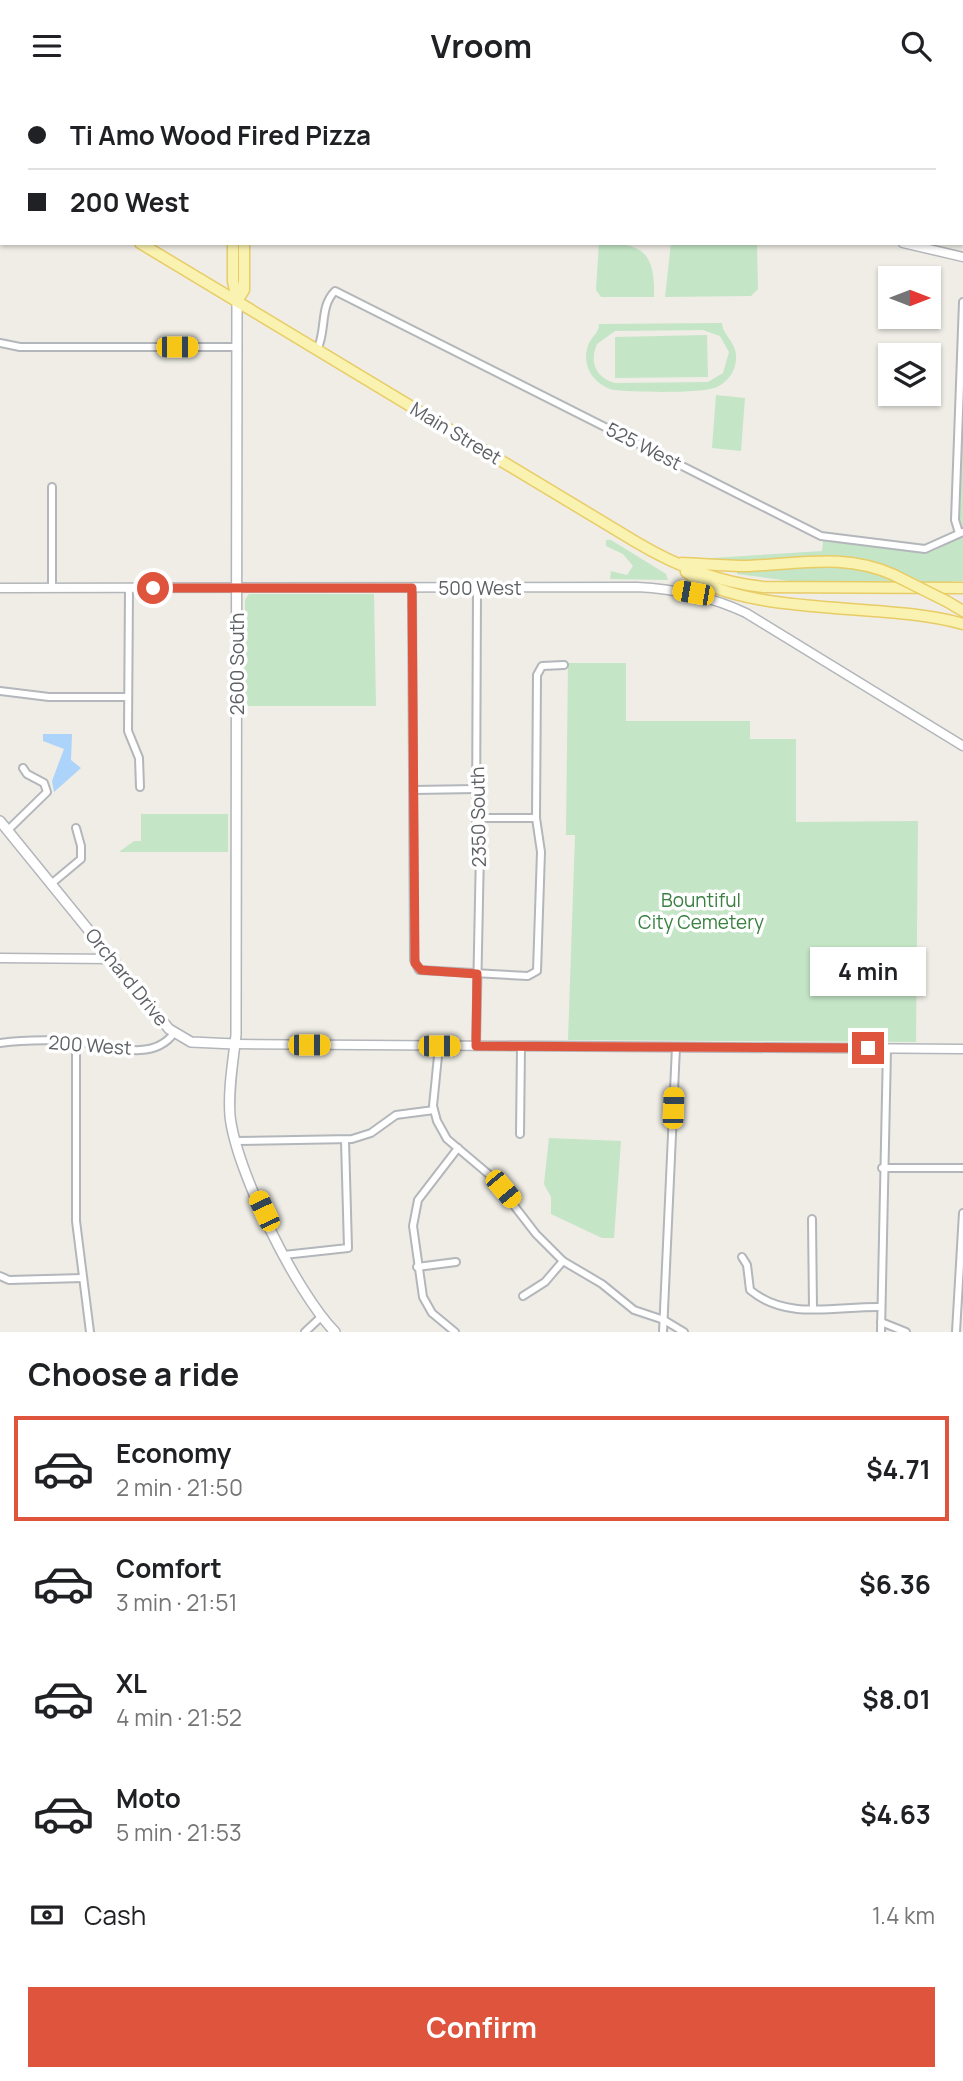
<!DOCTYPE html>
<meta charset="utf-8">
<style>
body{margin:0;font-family:Manrope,sans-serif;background:#f6f6f6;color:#202124;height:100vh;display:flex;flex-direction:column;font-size:26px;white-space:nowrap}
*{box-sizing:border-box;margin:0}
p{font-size:23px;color:#757577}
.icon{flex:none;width:38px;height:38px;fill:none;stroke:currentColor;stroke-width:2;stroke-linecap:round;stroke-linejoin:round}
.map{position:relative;height:1241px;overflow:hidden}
.drawer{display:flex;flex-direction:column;background:#fff;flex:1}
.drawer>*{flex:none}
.banner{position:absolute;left:0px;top:0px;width:964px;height:154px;box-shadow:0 2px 5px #0004;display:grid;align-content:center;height:154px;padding:0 28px;background:#fff}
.needle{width:46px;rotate:90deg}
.tools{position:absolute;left:878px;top:175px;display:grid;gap:14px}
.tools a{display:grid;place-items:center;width:63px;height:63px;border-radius:0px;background:#fff;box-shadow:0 2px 5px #0004;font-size:35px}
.end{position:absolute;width:32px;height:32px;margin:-16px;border:9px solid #de543d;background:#fff;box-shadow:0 0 0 4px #fff}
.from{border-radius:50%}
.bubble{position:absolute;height:49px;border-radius:0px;background:#fff;box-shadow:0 2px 5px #0004;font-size:23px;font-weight:700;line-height:49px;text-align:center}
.car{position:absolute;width:21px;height:42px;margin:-21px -10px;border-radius:9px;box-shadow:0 0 5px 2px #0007;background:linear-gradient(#f5c518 24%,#345 0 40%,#f5c518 0 76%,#345 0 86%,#f5c518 0)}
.banner b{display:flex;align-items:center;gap:24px;height:66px;font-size:26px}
.banner b+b{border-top:2px solid #e0e0e0}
.banner i{width:18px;height:18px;background:#202124}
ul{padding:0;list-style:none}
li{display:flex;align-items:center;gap:21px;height:105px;margin:0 14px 10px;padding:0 14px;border:4px solid transparent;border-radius:0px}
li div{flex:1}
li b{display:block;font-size:26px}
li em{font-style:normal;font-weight:700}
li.current{border-color:#de543d}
li>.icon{width:63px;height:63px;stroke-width:1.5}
h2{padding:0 28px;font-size:32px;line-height:84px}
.pay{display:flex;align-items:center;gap:18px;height:77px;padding:0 28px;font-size:26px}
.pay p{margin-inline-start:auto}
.action{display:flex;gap:14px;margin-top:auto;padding:14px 28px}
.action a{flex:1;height:80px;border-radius:0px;background:#de543d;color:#fff;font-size:28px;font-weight:700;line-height:80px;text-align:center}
header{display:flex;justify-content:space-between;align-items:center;height:91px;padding:0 28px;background:#fff;font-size:32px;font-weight:700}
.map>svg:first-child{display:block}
.green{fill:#c4e5c6;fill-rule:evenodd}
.water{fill:#acd3f9}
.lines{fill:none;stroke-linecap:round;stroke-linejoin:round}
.minor-casing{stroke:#b3b6ba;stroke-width:10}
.tertiary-casing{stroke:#b3b6ba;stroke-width:11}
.secondary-casing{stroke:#b2b5ba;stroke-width:12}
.primary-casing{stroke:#e8cc66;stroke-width:13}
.motorway-casing{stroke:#e6b00f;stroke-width:16}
.minor{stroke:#fff;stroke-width:6}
.tertiary{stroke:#fff;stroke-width:8}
.secondary{stroke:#fff;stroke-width:9}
.primary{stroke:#faf2b0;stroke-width:10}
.motorway{stroke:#f6e496;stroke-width:12}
.primary-bridge-casing{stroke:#e8cc66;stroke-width:13;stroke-linecap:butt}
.primary-bridge{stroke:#faf2b0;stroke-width:10}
.route{stroke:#de543d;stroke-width:9}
.labels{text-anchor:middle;stroke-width:7;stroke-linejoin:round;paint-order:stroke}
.street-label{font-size:19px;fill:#5e6165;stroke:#fff}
.park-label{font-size:19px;fill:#3a8041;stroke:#fff}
</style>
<header><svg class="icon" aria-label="menu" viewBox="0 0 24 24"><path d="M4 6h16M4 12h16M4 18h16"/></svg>Vroom<svg class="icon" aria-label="search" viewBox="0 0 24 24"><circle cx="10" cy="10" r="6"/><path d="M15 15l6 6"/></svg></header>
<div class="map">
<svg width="963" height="1241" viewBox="0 0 963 1241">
<rect width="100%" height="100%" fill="#efede6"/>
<g class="green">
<path d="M599,152C643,152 655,161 654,206H601L596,199Z"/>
<polygon points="671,152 761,152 757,153 758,198 751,205 665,206"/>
<path d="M722,232C722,243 736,251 736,265C737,278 729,290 717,296C701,303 635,301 614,299C593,294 580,273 589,252C593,244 599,242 599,233ZM703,239L720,245L729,261L723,282L708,291L615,292C596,287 589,271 597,253L615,240Z"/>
<polygon points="707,244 708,286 615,287 615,246"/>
<polygon points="716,304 745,307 741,360 712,357"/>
<path d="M963,304V490L925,492L885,474L853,466L744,471L711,469L712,467L822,460L823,450L925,462C943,458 952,451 959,434Z"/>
<polygon points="606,449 611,449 666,483 668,489 610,488 611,480 627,484 633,475 623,463 606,455"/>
<polygon points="821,473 855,474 895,488 895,493 797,491 737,483 737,479"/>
<polygon points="249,503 374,503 376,615 244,615 245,509"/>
<polygon points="568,572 626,572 626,630 750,630 750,648 796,648 796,731 918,730 916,951 568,949 575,744 566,744"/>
<polygon points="141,723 228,723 228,761 119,761 134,750 141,750"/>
<polygon points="549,1047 621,1050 614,1147 602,1147 551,1123 551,1106 544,1093"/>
</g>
<polygon class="water" points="43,643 72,643 71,669 81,677 54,701 52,690 64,658 43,650"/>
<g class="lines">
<g class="minor-casing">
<g id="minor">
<polyline points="747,0 751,2"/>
<polyline points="778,2 778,0"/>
<polyline points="853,2 853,0"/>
<polyline points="962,58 963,58"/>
<polyline points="0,252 20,256 238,256"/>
<path d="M317,259C327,239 319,216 335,200L821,445L925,458L963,441"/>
<polyline points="52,396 52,497"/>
<polyline points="959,442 955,429 963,211"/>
<polyline points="129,497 128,640 139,667 140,696"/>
<polyline points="412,497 414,869 419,879 528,885 537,880 541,761 536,727 537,584 542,575 564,574"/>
<polyline points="0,600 49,606 128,606"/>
<polyline points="413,699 477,698"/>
<polyline points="477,727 536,727"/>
<polyline points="8,739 47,701 44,692 27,683 23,677"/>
<polyline points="51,793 81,768 81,755 76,737"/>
<polyline points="76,951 76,1130 90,1241"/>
<path d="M0,952C22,949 49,949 71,950C103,952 151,974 174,942"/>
<polyline points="439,955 433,1015 437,1030 447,1048 492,1086 536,1143 563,1170 602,1193 634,1219 664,1229 684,1241"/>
<polyline points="476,955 480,760 476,737 477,497"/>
<polyline points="520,1043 521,955"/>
<polyline points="235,1050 352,1048 371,1042 396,1024 434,1019"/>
<polyline points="882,1077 963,1077"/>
<polyline points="812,1128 813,1218"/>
<polyline points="284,1164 348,1157 345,1049"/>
<path d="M742,1166L747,1174L750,1199C787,1230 837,1215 881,1216"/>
<polyline points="417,1176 456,1171"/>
<polyline points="0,1185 9,1189 83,1187"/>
<polyline points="523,1205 545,1191 563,1170"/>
<polyline points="881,1231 906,1241"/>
<polyline points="305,1241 321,1226"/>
<polyline points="455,1241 432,1222 423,1206 413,1135 418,1109 458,1057"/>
<polyline points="663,1241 676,956"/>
<polyline points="881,1241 887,958"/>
<polyline points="956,1241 963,1122"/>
</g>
</g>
<g class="tertiary-casing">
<g id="tertiary">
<polyline points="156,0 163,2"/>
<polyline points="483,0 487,2"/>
<polyline points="60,2 60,0"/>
<polyline points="182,2 194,0"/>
<polyline points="903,152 963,166"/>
<path d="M0,497L637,496C676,498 710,505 746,522L963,655"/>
<polyline points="0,867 112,868"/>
<polyline points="235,953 963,958"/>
</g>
</g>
<g class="secondary-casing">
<g id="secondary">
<path d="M237,210L236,944C233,971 228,998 230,1025C236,1080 296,1201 335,1241"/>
<polyline points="0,730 169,938 191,951 235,953"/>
</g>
</g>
<g class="primary-casing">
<g id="primary">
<polyline points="210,0 211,2"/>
<polyline points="223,0 223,2"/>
<polyline points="0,66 2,67"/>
<path d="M140,152L636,451C676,475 717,491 763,496L963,497"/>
<polyline points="233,152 233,190 237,210"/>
<polyline points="237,210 244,199 244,152"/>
<path d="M682,472C704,473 726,475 748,475C800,473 845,462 894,484"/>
<path d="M686,481C748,527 885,510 963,533"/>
<polyline points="948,511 963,520"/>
</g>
</g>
<g class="motorway-casing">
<g id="motorway">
<polyline points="539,0 544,2"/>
<polyline points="593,0 597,2"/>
<polyline points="962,124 963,124"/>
<polyline points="962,139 963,139"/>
</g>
</g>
<use href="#minor" class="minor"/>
<use href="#tertiary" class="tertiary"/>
<use href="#secondary" class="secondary"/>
<use href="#primary" class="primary"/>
<use href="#motorway" class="motorway"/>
<g class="primary-bridge-casing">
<polyline id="primary-bridge" points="894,484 948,511"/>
</g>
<use href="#primary-bridge" class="primary-bridge"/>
</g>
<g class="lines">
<polyline class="route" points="153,497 412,497 415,872 421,879 477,883 476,955 868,957"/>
</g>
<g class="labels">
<g class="street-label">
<text transform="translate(456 342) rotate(31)" y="7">Main Street</text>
<text transform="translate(644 355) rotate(27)" y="7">525 West</text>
<text x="480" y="504">500 West</text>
<text transform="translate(237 573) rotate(-90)" y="7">2600 South</text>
<text transform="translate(478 726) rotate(-91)" y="7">2350 South</text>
<text transform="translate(127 886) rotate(51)" y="7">Orchard Drive</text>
<text transform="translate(90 954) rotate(4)" y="7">200 West</text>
</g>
<g class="park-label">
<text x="701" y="816">Bountiful<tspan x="701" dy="22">City Cemetery</tspan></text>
</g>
</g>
</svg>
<div class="tools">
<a><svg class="needle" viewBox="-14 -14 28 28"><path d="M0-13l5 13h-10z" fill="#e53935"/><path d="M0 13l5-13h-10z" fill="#757577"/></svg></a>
<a><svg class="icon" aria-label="layers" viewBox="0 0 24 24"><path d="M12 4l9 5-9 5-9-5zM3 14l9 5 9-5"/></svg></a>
</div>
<i class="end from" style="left:153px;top:497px"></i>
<i class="end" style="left:868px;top:957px"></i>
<div class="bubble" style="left:810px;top:856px;width:116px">4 min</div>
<i class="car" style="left:177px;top:256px;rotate:90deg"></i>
<i class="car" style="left:693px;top:502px;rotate:280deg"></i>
<i class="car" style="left:309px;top:954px;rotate:90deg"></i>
<i class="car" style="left:439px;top:955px;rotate:90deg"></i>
<i class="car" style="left:673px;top:1017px;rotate:2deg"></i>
<i class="car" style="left:503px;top:1098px;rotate:140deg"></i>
<i class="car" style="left:264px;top:1120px;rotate:335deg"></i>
<div class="banner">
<b><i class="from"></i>Ti Amo Wood Fired Pizza</b>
<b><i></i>200 West</b>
</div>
</div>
<section class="drawer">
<h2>Choose a ride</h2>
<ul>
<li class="current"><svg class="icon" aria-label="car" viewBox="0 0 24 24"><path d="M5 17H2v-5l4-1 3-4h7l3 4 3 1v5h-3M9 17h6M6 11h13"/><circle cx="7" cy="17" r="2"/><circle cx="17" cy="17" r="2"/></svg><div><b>Economy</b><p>2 min · 21:50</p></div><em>$4.71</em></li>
<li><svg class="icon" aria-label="car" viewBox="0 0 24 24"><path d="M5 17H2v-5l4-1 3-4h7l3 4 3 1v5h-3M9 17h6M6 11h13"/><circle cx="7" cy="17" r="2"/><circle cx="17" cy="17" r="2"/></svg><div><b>Comfort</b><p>3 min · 21:51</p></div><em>$6.36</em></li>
<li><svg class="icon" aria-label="car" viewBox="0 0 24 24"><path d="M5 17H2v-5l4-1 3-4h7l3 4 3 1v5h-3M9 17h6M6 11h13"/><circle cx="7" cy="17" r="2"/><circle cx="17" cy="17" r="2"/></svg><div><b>XL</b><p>4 min · 21:52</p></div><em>$8.01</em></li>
<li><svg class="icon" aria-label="car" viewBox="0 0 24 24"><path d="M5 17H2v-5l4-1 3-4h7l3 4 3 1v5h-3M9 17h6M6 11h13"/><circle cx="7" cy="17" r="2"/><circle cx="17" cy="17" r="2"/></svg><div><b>Moto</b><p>5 min · 21:53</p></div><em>$4.63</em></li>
</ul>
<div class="pay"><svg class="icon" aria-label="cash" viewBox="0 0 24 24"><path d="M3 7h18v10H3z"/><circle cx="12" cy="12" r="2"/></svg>Cash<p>1.4 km</p></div>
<div class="action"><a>Confirm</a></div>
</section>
